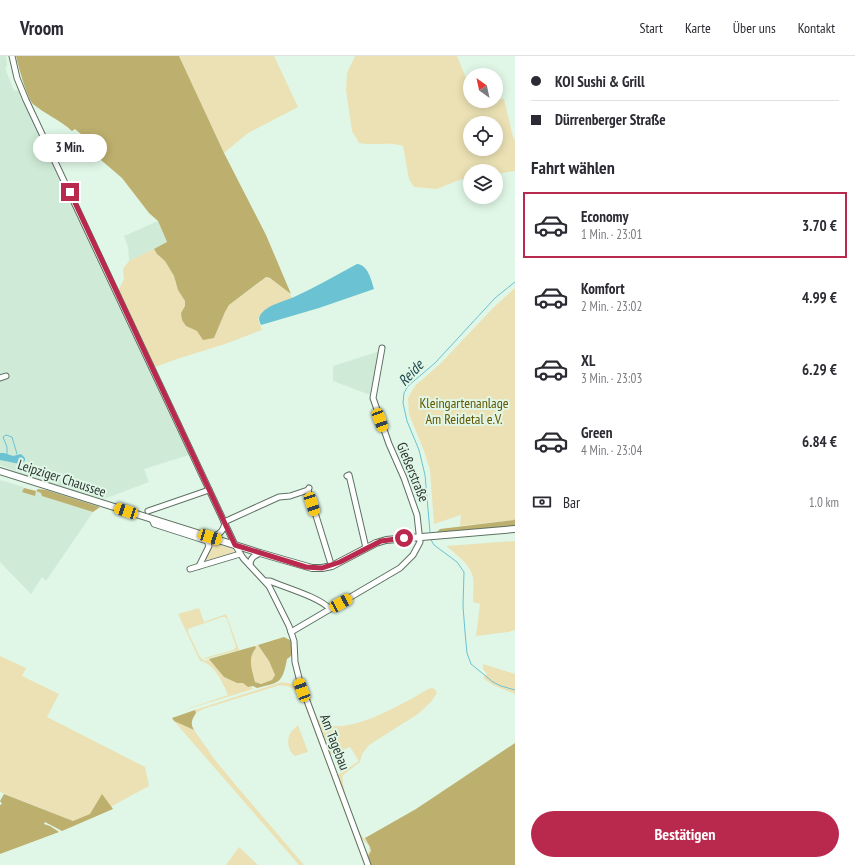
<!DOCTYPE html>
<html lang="de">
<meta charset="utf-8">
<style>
body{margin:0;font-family:"PT Sans Narrow",sans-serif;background:#f7f7f7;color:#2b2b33;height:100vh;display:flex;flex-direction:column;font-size:15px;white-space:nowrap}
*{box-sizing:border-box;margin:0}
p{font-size:13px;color:#7c7c81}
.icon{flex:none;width:22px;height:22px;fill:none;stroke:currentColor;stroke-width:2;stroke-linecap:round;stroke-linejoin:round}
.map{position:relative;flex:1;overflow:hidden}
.panel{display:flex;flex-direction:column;background:#fff;width:340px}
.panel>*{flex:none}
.banner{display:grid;align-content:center;height:88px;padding:0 16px;background:#fff}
.needle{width:26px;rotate:327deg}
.tools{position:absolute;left:463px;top:12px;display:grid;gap:8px}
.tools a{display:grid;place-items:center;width:40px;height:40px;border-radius:50%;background:#fff;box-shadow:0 2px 10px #0003;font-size:20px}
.end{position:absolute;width:18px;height:18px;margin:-9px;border:5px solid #b9284d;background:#fff;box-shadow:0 0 0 2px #fff}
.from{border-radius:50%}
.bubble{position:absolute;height:28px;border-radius:14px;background:#fff;box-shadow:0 2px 10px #0003;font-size:13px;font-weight:600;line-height:28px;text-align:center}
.car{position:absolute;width:12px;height:24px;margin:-12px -6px;border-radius:5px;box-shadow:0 0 3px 1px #0007;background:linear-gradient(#f5c518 24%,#345 0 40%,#f5c518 0 76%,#345 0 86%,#f5c518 0)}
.banner b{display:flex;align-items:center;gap:14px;height:38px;font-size:15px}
.banner b+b{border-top:1px solid #e1e1e2}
.banner i{width:10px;height:10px;background:#2b2b33}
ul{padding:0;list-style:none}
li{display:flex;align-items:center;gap:12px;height:66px;margin:0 8px 6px;padding:0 8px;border:2px solid transparent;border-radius:0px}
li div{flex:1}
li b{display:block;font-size:15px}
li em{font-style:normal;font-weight:600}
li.current{border-color:#b9284d}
li>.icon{width:36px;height:36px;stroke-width:1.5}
h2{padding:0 16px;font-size:18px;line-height:48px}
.pay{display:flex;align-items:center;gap:10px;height:44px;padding:0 16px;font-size:15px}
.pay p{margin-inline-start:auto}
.action{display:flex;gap:8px;margin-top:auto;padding:8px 16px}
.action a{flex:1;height:46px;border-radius:24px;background:#b9284d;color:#fff;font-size:16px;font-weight:600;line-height:46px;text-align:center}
header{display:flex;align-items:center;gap:24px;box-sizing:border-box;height:56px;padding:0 20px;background:#fff;border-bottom:1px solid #e1e1e2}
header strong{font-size:19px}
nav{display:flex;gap:22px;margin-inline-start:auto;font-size:14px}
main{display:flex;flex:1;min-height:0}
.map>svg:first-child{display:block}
.built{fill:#cfebd7}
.green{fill:#ebe1b4;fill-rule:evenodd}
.forest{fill:#bdaf6d}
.water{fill:#6ac2d2}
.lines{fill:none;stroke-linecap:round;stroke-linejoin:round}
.stream{stroke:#6ac2d2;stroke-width:1}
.minor-casing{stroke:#5d7162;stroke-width:7}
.major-casing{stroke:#5d7162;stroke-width:8}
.minor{stroke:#fff;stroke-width:5}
.major{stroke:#fff;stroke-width:6}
.route{stroke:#b9284d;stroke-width:5}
.labels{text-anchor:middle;stroke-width:4;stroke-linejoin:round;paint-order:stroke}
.park-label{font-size:14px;fill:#655600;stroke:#e0f7e7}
.street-label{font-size:14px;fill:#2b332d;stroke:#e0f7e7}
.water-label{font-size:15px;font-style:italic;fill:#1f474e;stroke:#e0f7e7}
</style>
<header>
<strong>Vroom</strong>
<nav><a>Start</a><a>Karte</a><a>Über uns</a><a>Kontakt</a></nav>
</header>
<main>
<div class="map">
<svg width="515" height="809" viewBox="0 0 515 809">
<rect width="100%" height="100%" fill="#e0f7e7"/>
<g class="built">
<polygon points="0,0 6,0 7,10 5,12 14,35 19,34 154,319 189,399 144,413 149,426 104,443 104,445 30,421 0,409"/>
<polygon points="158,165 167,187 129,205 128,191 124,180"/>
<polygon points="380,295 370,339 333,325 333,310"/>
<polygon points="0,424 24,431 22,436 36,435 41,437 43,440 93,456 46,525 42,521 31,538 0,506"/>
</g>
<g class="green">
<polygon points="179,0 274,0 298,51 248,77 224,97"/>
<path d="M355,0H457L470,32V45H496V43H504L513,81L515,84V115L496,118V115H470V122L459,124L437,133L414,131L409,123L403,90C389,85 374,90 359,87L352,75L346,34L347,17ZM470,67H496V93H470Z"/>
<path d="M154,193L157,198L165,205L174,220L178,234L185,245V250L181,257L186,270L214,282L225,256L229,249L260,226L262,223L266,221C274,224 289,233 292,242L268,252L258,263L262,274L225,288L177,303L155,311L118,235L124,223L123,213L129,205Z"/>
<polygon points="515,232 515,463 514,464 460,470 461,459 434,468 430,414 424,395 409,358 408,342 415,330 441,307 493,252"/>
<path d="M515,485V574L508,576L476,580L480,548L473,546C473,538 474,529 473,521C470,508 456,498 446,490Z"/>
<polygon points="211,486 230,492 234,494 233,497 205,505 205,503 212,489"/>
<path d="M199,552L204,566L226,558L239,594L205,603L204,602L233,594L236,591L227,563L225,561H222L188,573V576L200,601L205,605L209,603L224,621L237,627H243L248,631L251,630L253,633L178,656L228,639C223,627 214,607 200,605L178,558Z"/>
<path d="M258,589L269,605L275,619L272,624L261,628L255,626C252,614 247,602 256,593L255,590Z"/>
<polygon points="0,600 26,612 22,620 59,638 47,661 145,711 149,730 112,750 73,765 0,736"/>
<polygon points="483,608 515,618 515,638 493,629 483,622 487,618 483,613"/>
<path d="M282,626L299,629L366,809H364L302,642C296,633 288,628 277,630L203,653L196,657L195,654Z"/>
<path d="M432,632L435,633L437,637L431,646L418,658L369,689L362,698L360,706L343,719C340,728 356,771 362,780C366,785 370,788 371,795L368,800L369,803L367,800L369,795V790L360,781L336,720L359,705L350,691L329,699L325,690L331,685L330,683L324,685L315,662H317C337,688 408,645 428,633Z"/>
<polygon points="174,665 194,674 215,704 234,727 304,809 299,809"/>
<path d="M298,669L308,696L295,700C288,696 286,683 291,676C292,674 296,672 298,669Z"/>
<polygon points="239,791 258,809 226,809"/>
</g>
<g class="forest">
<path d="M16,0H179L224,97L266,179L291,238L270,222L266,221L229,249L225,256L214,282L203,284L197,275L186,270L182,264L181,257L185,250V245L178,234L174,220L165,205L157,198L154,193L167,186L158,165L149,157L122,122L101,104L94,89L75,73L72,75C60,64 45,58 33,48C27,42 18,9 16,0Z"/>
<polygon points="24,432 36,435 38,433 46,434 100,451 93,456 42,440 41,437 36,435 35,440 22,436"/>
<polygon points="515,463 515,470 437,476 440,473 514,464"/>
<path d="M284,581L292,585C292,592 295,599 287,603C282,628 280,626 257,632L253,630L248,631L243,627H237L224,621L209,603L255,590L256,592C247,603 252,613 255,626L261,628L272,624L275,619L269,605L258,589Z"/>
<path d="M195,654L196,657C192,663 190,667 194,674L174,665L172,662Z"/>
<polygon points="515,687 515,809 371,809 368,800 371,795 370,791 365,782 416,753"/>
<polygon points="4,738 73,765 90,758 102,738 113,753 62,775 45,766 44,768 50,770 59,776 0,798 0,749 2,748 0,745"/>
</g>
<g class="water">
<path d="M357,208C368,209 371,223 374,233L319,252L261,269C259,264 258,262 261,258C269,248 283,246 294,241C316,231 336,219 357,208Z"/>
<polygon points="0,397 4,397 13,400 21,398 25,402 25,405 20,408 0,404"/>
</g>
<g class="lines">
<g class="stream">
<polyline points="7,398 7,391 3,381 6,379 12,381 17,398"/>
<polyline points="430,476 425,419 419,394 407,365 403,347 404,337 408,330 435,307 495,242 515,226"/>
<polyline points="431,484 434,489 457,506 464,516 463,550 465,576 467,597 471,608 493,626 501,630 515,634"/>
</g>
<g class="minor-casing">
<g id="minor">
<polyline points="12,0 17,22 26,44 235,489 243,502 269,530 289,570 294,585 295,606 300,626 368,809"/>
<polyline points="0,322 6,320"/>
<polyline points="347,420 349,419 366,492"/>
<polyline points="308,434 330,505"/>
<polyline points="148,455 209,434"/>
<polyline points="152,463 154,468 207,485 209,490 199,510"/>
<polyline points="224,466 279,441 290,440 308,434 309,432"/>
<path d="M210,481C219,479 223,476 225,467"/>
<path d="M250,509C250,502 254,500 260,497"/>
<polyline points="190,513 240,498"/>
<path d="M265,525H270C286,532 319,541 330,553"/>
<polyline points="291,576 400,512 413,499 420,486 417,459 404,422 389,388 373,342 382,292"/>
</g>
</g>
<g class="major-casing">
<polyline id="major" points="0,415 260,497 312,512 322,512 332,510 376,487 386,484 515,473"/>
</g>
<use href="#minor" class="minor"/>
<use href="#major" class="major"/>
</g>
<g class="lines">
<polyline class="route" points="70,136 235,489 306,511 322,512 340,506 381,485 404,482"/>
</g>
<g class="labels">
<g class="park-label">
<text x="464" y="352">Kleingartenanlage<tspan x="464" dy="16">Am Reidetal e.V.</tspan></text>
</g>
<g class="street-label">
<text transform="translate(413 416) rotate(68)" y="5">Gießerstraße</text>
<text transform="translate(62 422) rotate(18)" y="5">Leipziger Chaussee</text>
<text transform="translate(335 686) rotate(69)" y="5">Am Tagebau</text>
</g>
<g class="water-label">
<text transform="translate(411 317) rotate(-47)" y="5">Reide</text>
</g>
</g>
</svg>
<div class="tools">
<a><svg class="needle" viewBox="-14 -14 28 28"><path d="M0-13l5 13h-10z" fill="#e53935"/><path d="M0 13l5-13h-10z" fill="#7c7c81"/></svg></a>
<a><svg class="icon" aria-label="locate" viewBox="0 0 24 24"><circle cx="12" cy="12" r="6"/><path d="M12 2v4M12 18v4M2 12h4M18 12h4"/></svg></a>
<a><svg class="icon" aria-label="layers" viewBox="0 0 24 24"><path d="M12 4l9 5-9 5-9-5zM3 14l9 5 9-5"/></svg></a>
</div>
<i class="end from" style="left:404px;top:482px"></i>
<i class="end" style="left:70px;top:136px"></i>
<div class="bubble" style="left:33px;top:78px;width:74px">3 Min.</div>
<i class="car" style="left:380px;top:364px;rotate:160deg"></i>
<i class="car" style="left:312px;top:448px;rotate:162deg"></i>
<i class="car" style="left:126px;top:455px;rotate:288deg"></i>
<i class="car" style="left:210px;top:481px;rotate:107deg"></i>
<i class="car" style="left:341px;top:547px;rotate:61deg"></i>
<i class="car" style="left:302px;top:634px;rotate:340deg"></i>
</div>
<section class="panel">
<div class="banner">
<b><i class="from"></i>KOI Sushi &amp; Grill</b>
<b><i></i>Dürrenberger Straße</b>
</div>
<h2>Fahrt wählen</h2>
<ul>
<li class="current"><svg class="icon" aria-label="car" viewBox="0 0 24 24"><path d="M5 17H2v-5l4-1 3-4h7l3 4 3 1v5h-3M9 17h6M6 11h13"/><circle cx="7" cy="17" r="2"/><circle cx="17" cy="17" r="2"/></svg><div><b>Economy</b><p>1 Min. · 23:01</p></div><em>3.70 €</em></li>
<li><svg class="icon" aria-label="car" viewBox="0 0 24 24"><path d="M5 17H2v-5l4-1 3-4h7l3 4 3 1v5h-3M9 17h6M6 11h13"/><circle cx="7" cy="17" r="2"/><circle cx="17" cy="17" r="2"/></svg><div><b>Komfort</b><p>2 Min. · 23:02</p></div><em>4.99 €</em></li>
<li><svg class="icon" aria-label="car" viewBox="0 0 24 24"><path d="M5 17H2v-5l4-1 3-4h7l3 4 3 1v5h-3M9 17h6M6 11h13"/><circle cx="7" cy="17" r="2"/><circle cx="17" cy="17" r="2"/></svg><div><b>XL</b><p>3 Min. · 23:03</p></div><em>6.29 €</em></li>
<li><svg class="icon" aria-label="car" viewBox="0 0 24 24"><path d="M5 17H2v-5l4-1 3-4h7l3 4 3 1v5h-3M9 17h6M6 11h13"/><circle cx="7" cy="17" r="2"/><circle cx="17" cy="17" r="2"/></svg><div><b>Green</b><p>4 Min. · 23:04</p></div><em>6.84 €</em></li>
</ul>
<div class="pay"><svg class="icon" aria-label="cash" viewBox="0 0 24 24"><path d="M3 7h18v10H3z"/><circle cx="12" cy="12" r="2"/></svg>Bar<p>1.0 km</p></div>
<div class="action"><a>Bestätigen</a></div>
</section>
</main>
